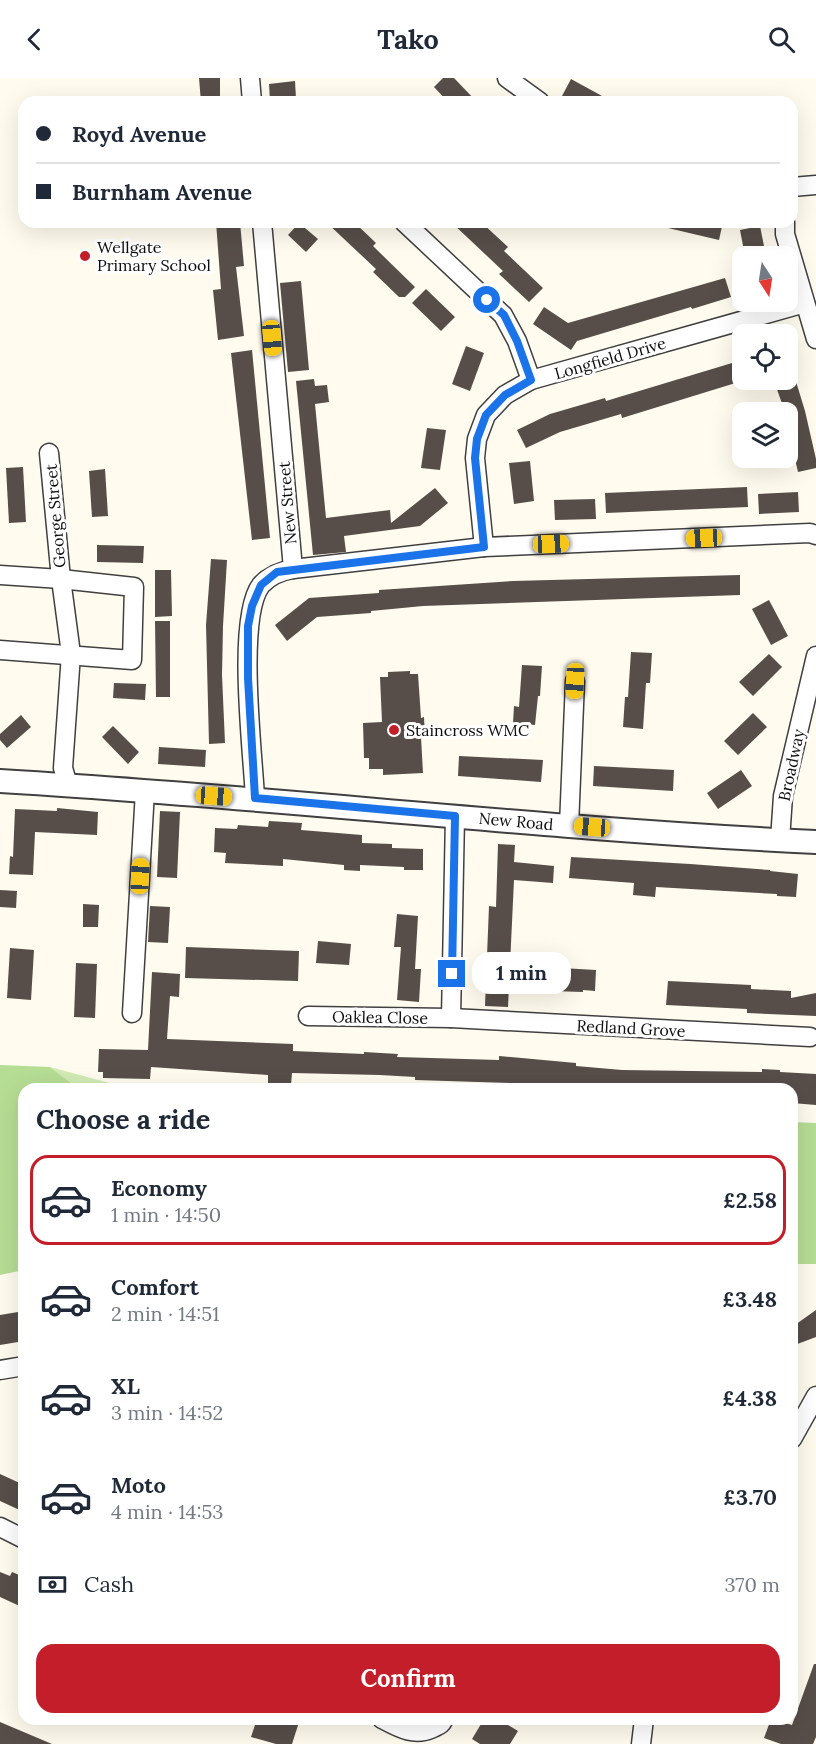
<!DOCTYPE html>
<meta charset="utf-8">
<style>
body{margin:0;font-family:Lora,serif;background:#f6f6f7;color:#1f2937;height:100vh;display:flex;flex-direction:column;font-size:22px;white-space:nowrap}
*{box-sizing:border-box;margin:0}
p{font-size:20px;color:#747a83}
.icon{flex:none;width:33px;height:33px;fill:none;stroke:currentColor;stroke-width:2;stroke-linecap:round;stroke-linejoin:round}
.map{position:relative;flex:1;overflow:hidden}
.sheet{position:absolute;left:18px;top:1005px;width:780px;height:642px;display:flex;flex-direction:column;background:#fff;border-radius:18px;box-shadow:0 6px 24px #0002}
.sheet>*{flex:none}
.hud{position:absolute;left:18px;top:18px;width:780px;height:132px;border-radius:18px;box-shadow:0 6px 24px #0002;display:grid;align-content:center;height:132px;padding:0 18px;background:#fff}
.needle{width:39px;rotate:168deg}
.tools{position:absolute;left:732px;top:168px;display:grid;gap:12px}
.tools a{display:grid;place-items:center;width:66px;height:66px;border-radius:12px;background:#fff;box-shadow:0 6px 24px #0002;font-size:30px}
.end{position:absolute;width:27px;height:27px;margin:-14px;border:8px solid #1a73e8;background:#fff;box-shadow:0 0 0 3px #fff}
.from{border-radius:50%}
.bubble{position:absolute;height:42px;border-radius:18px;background:#fff;box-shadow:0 6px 24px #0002;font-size:20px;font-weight:700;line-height:42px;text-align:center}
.car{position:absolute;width:18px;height:36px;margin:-18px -9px;border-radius:8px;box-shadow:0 0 4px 2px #0007;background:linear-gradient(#f5c518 24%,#345 0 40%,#f5c518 0 76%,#345 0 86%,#f5c518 0)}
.hud b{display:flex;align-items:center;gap:21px;height:57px;font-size:22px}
.hud b+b{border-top:2px solid #e0e1e3}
.hud i{width:15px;height:15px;background:#1f2937}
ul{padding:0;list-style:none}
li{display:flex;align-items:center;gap:18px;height:90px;margin:0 12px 9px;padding:0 6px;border:3px solid transparent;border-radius:18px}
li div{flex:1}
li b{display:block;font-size:22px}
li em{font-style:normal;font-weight:700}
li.current{border-color:#c41e2a}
li>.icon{width:54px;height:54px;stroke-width:1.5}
h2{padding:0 18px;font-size:27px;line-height:72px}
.pay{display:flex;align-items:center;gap:15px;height:66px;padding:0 18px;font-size:22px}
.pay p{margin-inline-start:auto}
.button{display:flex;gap:12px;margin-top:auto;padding:12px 18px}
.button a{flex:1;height:69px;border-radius:18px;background:#c41e2a;color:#fff;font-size:24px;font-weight:700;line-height:69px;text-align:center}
header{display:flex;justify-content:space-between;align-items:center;height:78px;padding:0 18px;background:#fff;font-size:27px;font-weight:700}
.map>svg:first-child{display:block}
.green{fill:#d2ebb5}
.forest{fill:#b6dd94}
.building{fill:#574e49}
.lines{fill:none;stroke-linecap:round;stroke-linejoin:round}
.minor-casing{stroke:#404040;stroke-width:21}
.tertiary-casing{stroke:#404040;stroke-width:26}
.minor{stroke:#fff;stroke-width:18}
.tertiary{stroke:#fff;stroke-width:22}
.route{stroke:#1a73e8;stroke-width:8}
.poi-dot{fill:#c41e2a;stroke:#fff;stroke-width:2}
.labels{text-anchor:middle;stroke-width:6;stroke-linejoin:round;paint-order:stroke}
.poi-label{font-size:16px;fill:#0d0d0d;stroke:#fff;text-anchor:start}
.street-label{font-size:16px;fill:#0d0d0d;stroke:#fff}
</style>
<header><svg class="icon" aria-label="back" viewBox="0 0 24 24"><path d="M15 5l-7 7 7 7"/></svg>Tako<svg class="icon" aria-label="search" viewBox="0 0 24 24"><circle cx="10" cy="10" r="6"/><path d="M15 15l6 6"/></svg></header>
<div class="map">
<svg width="816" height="1666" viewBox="0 0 816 1666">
<rect width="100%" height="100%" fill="#fffbee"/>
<polygon class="green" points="50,989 117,1007 179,1011 79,1011"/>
<g class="forest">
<polygon points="0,987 50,989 79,1011 24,1011 24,1192 0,1197"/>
<polygon points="792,1044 816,1045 816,1186 792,1186"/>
</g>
<g class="building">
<polygon points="199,0 220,0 220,24 201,24"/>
<polygon points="443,0 454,0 477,24 448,24 434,9"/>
<polygon points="571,1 613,24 574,24 562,18"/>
<polygon points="295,3 296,21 270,23 269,6"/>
<polygon points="216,144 240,144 244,188 236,189 244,258 218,262 213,212 221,211"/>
<polygon points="326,144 354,144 376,165 373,168 415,209 405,219 399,219 373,194 376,191"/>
<polygon points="451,144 481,144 508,169 504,173 543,210 529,224 499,196 503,193"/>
<polygon points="669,144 723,144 719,162 668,150"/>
<polygon points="299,145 318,161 306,174 288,157"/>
<polygon points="760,148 766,178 745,178 740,152"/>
<polygon points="725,200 731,219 692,231 691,229 577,263 571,272 533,246 544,229 568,245"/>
<polygon points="301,203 309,292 288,294 280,205"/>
<polygon points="426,211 455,239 441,253 412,225"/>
<polygon points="466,268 484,275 470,313 452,306"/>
<polygon points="252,272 270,460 252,462 231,275"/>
<polygon points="742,282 742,303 622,340 621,336 560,354 526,370 517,352 550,336 605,320 606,323"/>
<polygon points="794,297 805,333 816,381 816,390 798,394 789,355 791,354 788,343 788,334 785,334 774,303 788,302 788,299"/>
<polygon points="314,301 315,308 327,307 329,324 315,326 326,440 390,432 391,445 435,410 448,425 420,448 344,458 346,474 313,477 296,303"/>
<polygon points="427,350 446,352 440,392 421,390"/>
<polygon points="530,383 534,423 514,426 509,385"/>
<polygon points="23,389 26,444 9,445 6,390"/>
<polygon points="105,391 108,438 92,439 89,393"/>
<polygon points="747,409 748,429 606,435 605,415"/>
<polygon points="798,414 799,434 759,436 758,416"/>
<polygon points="595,421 596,441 555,442 554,422"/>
<polygon points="97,467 144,468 143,485 97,484"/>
<polygon points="211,481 227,482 223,548 222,597 225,665 209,666 206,547"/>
<polygon points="155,492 171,492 172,538 155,539"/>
<polygon points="740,497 740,517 423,528 371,533 371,535 317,539 287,563 275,547 309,520 379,515 379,512 513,503"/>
<polygon points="769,522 788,558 771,567 752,531"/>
<polygon points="155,543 170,543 170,619 156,619"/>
<polygon points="631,574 652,575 650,605 646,605 643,651 623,649 625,619 628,619"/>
<polygon points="769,576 782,589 753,618 739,604"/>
<polygon points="522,587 542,588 540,618 538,618 535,647 513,645 514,628 519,629"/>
<polygon points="410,593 410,596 418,596 421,640 424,639 425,659 421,659 423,695 383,697 383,691 369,691 369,680 364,680 363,645 382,644 380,599 388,599 388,594"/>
<polygon points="114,605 146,606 145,622 113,620"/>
<polygon points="753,635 767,649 738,677 724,663"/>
<polygon points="21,637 31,649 7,670 0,662 0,656"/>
<polygon points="113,648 139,674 128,686 102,659"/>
<polygon points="159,669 206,672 205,689 158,686"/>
<polygon points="459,678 543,682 541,704 458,698"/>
<polygon points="594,688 674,692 673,713 593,708"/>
<polygon points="741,692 752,708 718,731 707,715"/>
<polygon points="57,730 98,734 97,757 35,754 33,797 9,796 10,778 13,779 15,731 57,733"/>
<polygon points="160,733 180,734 177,800 157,799"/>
<polygon points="269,743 302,745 301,752 362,757 362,765 392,766 392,770 423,771 423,792 404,792 404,789 360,787 360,793 344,792 344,787 283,781 283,788 225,785 226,775 214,774 215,750 237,751 238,747 268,749"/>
<polygon points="498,766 515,767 514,784 554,788 553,805 514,802 508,929 485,928 489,828 496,829"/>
<polygon points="571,779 690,786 770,792 770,793 798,796 796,819 777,818 777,816 656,809 655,819 633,817 634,805 569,800"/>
<polygon points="0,812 17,813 16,830 0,829"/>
<polygon points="83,826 99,827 98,849 83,849"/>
<polygon points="150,828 170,829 168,865 148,864"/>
<polygon points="397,836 418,838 415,891 421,891 419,924 397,922 401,869 394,869"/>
<polygon points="318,863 351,866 349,887 316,885"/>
<polygon points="186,869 299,873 298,903 185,900"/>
<polygon points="10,870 34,872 31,922 7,920"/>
<polygon points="76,885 97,886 95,940 74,939"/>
<polygon points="544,889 596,892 595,913 583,912 583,914 552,913 552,908 543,908"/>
<polygon points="152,894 180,896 179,919 170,918 167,961 293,966 293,973 364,976 364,974 398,976 397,979 499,982 499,978 576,985 576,988 622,992 762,994 762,991 780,992 780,994 816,996 816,1027 792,1025 792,1011 584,1011 584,1009 530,1006 529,1010 510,1009 510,1005 415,1002 415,999 380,997 292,995 291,1007 268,1006 268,997 151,989 150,1001 103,1000 103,994 98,994 99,971 148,972"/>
<polygon points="668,903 751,907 751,911 791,913 791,920 816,915 816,938 747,935 747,931 666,927"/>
<polygon points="816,1232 816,1259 792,1268 792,1249"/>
<polygon points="24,1233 24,1263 0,1267 0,1237"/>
<polygon points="0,1396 24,1407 24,1434 0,1423"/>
<polygon points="0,1494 10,1498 12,1494 24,1499 24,1530 0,1519"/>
<polygon points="814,1586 816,1586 816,1659 813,1666 781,1666 764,1660 771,1641 792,1647"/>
<polygon points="257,1641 300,1641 292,1666 276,1666 251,1659"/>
<polygon points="484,1641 498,1641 518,1653 510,1666 480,1666 472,1661"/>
<polygon points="0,1644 52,1666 0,1666"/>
</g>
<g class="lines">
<g class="minor-casing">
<g id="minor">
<polyline points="250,0 252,24"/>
<polyline points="507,0 540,24"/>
<polyline points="792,109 816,107"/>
<polyline points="404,144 503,237 517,263 531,302"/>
<polyline points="785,144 785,156 816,261"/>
<polyline points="49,375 61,501 71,576 63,690 68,707"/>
<polyline points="484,469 475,380 477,361 486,337 505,317 531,302 805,225"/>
<polyline points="293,491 484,469 810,455 816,457"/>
<polyline points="0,497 61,501 134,509 132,582 0,572"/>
<path d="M255,720C253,676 236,540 261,507C270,497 281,493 293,491L262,144"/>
<polyline points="569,748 575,603"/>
<polyline points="780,762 783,718 816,578"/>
<polyline points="132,935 145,713"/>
<polyline points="308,938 451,940 810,959"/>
<polyline points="451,940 455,738"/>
<polyline points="0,1292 24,1288"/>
<polyline points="792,1361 816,1318"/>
<polyline points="0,1449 24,1461"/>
<path d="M382,1641C399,1650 414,1659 433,1650C439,1647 441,1647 444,1641"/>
<polyline points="641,1666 644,1641"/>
</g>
</g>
<g class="tertiary-casing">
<path id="tertiary" d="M0,703C272,719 544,751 816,764"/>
</g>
<use href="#minor" class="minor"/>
<use href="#tertiary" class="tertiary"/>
</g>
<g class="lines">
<polyline class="route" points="452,896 455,738 255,720 248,600 248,548 252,528 261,507 277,494 484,469 475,380 477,361 486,337 505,317 531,302 517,263 504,237 487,222"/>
</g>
<g class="poi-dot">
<circle cx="85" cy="178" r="6"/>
<circle cx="394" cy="652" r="6"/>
</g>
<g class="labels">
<g class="poi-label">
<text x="97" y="175">Wellgate<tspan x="97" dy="18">Primary School</tspan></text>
<text x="406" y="658">Staincross WMC</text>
</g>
<g class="street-label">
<text transform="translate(610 280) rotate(-16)" y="6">Longfield Drive</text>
<text transform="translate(287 425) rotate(-95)" y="6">New Street</text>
<text transform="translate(55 438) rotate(-95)" y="6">George Street</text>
<text transform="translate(791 687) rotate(-78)" y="6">Broadway</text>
<text transform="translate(516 743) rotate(5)" y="6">New Road</text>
<text transform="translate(380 939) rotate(1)" y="6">Oaklea Close</text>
<text transform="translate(631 950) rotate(3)" y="6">Redland Grove</text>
</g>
</g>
</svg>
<div class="tools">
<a><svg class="needle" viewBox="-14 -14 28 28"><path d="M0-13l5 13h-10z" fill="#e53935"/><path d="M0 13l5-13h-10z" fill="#747a83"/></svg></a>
<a><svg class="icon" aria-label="locate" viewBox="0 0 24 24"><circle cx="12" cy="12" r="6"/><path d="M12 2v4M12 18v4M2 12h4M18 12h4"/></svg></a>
<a><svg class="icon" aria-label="layers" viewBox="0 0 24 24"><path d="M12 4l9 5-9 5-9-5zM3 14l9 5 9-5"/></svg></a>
</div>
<i class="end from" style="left:487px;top:222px"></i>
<i class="end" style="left:452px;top:896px"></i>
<div class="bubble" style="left:472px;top:874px;width:99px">1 min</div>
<i class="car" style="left:272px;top:260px;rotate:175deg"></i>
<i class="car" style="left:704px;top:460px;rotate:268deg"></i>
<i class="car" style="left:551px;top:466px;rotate:88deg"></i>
<i class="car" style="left:575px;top:603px;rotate:183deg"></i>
<i class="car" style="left:214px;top:718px;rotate:94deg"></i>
<i class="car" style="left:592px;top:749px;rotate:274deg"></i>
<i class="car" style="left:140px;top:798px;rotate:3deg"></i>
<div class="hud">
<b><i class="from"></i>Royd Avenue</b>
<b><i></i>Burnham Avenue</b>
</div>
<section class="sheet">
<h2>Choose a ride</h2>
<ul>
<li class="current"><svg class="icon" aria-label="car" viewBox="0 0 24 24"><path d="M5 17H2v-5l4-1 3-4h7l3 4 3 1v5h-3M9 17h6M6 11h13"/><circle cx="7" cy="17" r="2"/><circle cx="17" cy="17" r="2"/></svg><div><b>Economy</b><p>1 min · 14:50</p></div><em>£2.58</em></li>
<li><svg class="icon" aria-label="car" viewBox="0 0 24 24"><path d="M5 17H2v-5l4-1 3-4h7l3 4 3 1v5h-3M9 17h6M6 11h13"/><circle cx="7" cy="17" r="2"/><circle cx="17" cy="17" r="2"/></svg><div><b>Comfort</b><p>2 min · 14:51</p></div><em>£3.48</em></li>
<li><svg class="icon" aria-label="car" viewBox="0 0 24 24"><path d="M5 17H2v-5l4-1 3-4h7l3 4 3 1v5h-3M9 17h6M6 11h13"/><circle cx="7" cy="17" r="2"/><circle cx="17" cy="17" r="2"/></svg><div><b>XL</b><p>3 min · 14:52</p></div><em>£4.38</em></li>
<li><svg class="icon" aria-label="car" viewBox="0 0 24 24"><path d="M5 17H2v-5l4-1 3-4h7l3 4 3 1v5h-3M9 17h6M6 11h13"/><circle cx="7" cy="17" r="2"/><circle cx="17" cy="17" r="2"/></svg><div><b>Moto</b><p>4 min · 14:53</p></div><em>£3.70</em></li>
</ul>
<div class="pay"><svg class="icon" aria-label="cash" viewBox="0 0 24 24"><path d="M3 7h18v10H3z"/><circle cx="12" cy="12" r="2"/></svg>Cash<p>370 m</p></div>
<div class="button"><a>Confirm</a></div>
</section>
</div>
